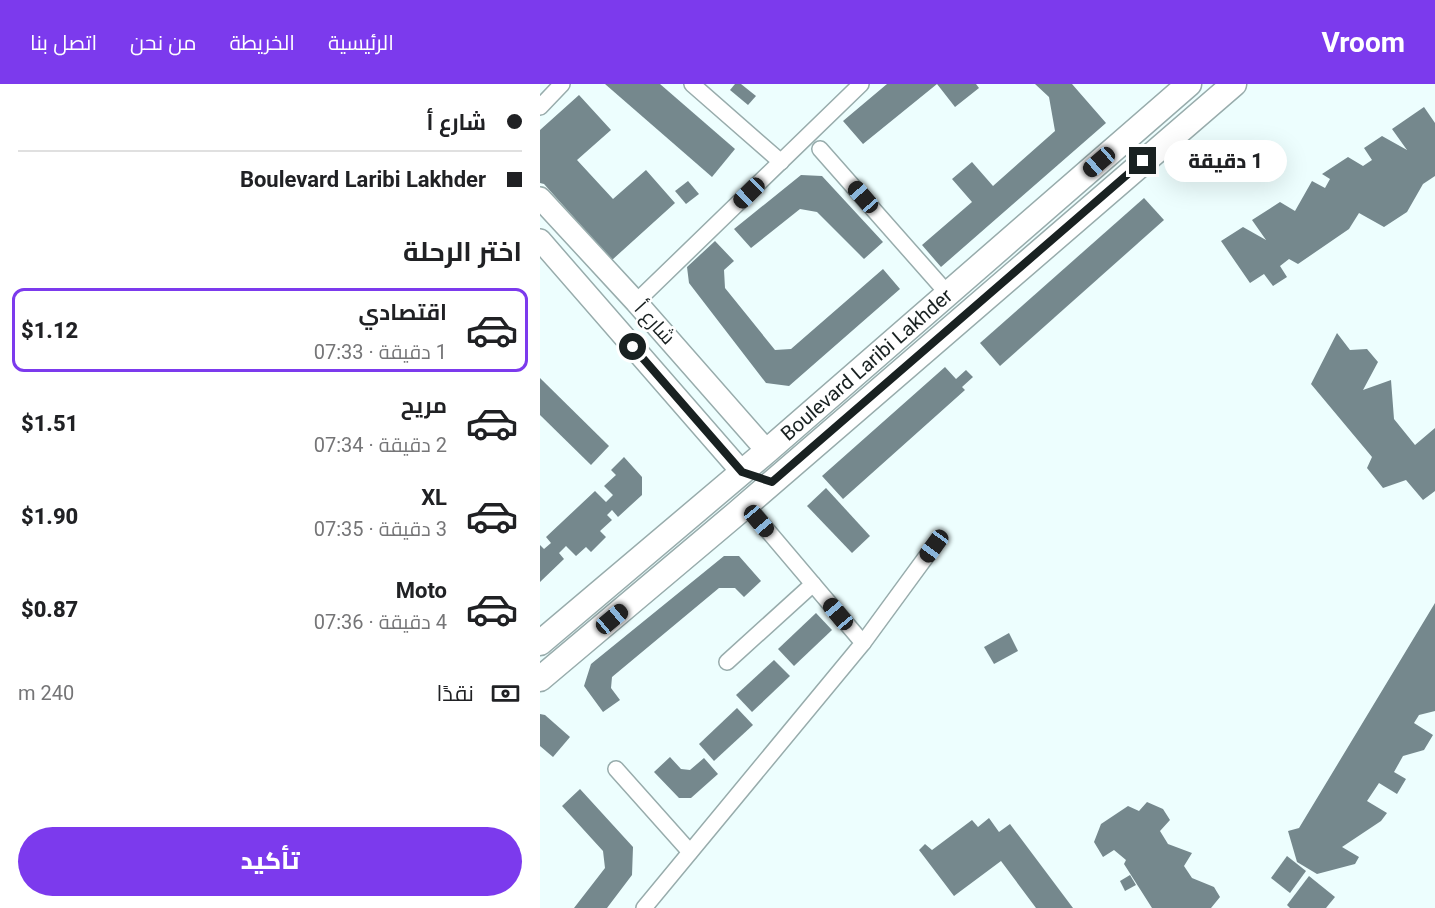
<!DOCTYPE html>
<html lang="ar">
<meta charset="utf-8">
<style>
body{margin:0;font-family:Roboto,Cairo,sans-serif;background:#f2f2f2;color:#202124;direction:rtl;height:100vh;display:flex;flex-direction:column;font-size:22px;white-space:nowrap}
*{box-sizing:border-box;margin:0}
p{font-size:20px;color:#757577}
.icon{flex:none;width:33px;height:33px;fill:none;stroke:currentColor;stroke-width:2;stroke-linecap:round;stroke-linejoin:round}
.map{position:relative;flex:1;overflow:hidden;direction:ltr}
.details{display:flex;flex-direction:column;background:#fff;width:540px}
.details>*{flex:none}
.guide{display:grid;align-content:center;height:132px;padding:0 18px;background:#fff}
.end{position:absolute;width:27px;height:27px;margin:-14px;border:8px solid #192121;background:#fff;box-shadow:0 0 0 3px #fff}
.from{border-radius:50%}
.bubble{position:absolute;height:42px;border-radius:21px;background:#fff;box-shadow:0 6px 24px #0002;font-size:20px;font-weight:800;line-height:42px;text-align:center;direction:rtl}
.car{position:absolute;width:18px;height:36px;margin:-18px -9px;border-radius:8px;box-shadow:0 0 4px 2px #0007;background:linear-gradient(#222 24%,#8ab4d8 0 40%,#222 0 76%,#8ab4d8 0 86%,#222 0)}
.guide b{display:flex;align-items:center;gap:21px;height:57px;font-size:22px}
.guide b+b{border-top:2px solid #e0e0e0}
.guide i{width:15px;height:15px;background:#202124}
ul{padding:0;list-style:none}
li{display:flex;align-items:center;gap:18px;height:84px;margin:0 12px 9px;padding:0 6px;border:3px solid transparent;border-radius:12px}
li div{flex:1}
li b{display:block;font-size:22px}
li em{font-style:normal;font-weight:800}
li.current{border-color:#7c3aed}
li>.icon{width:54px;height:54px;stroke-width:1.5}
h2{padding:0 18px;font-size:27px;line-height:72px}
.pay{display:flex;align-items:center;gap:15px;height:66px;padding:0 18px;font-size:22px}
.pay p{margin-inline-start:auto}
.action{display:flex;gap:12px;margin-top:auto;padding:12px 18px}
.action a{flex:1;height:69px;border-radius:36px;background:#7c3aed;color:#fff;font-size:24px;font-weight:800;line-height:69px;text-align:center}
header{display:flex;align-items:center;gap:36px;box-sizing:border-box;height:84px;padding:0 30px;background:#7c3aed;color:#fff}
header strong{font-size:28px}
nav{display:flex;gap:33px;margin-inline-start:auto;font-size:21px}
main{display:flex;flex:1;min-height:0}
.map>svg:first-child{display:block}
.building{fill:#75888d}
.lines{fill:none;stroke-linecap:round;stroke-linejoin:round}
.street-casing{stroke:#98acac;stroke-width:18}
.secondary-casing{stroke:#98acac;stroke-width:24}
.primary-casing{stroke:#98acac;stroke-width:27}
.street{stroke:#fff;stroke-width:15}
.secondary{stroke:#fff;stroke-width:21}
.primary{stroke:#fff;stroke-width:24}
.route{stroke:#192121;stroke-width:8}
.labels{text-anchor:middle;stroke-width:5;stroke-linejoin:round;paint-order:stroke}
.street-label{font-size:20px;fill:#192121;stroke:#fff}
</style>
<header>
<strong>Vroom</strong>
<nav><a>الرئيسية</a><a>الخريطة</a><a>من نحن</a><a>اتصل بنا</a></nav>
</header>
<main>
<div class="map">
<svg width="895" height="824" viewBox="0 0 895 824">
<rect width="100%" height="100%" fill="#edfefe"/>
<g class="building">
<polygon points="65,0 120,0 195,65 172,93"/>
<polygon points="195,0 201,0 216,12 208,21 190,6"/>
<polygon points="347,0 436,0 439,4 415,23 397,0 323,60 303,37"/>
<polygon points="495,0 532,0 566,39 401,183 382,161 432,118 412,95 432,78 453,102 515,47 509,13"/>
<polygon points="39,11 71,46 37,76 73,115 106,86 135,119 72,176 4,100 0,99 0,46"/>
<polygon points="884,23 895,39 895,92 883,100 867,128 844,143 819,129 809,145 758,180 749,175 740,182 747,193 733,202 724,190 710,199 681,157 703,143 726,156 712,136 740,118 755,127 772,97 785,104 790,95 782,90 808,73 823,82 832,76 824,64 842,52 867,66 852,45"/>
<polygon points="261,91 282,92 343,158 324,175 277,128 260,125 211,164 194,145"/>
<polygon points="148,97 159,110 146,120 135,107"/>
<polygon points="604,114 624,136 460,282 440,259"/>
<polygon points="175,157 194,177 184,186 185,204 235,266 251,265 343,185 360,205 249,302 226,299 149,199 147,183"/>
<polygon points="797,249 810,266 827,265 838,278 823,306 851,296 854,335 875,361 895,344 895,407 883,416 866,396 843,404 827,384 832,373 771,300"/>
<polygon points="405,283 416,295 426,286 433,293 422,303 425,306 303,415 282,392"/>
<polygon points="0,294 69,362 51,381 0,331"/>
<polygon points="84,373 102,393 102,411 78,433 72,426 67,431 72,436 60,447 66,453 51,468 46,463 36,472 26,462 19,469 24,475 0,498 0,461 4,465 11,459 6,453 55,407 66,418 73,411 64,402 76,391 71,386"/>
<polygon points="286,404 330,452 312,469 267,422"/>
<polygon points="184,472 199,472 221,497 204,513 195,504 179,504 72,593 71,604 80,616 63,628 44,602 51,580"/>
<polygon points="895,519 895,627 879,631 874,639 893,651 884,666 863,672 854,688 866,695 857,710 839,699 827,717 847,729 841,737 802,763 819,773 815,780 777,790 757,778 748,747 759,744"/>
<polygon points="276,529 292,546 254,582 238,565"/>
<polygon points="469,549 478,567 454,580 444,563"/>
<polygon points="234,576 250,592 212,628 196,611"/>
<polygon points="197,624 213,641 174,677 159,660"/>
<polygon points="0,630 5,631 30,653 13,673 0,662"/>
<polygon points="130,673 141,685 150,686 164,674 178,690 151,714 139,714 114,688"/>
<polygon points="40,705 93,763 92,791 67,824 34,824 65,784 63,767 22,722"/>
<polygon points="607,718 623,725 630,736 620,747 628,760 652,769 644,782 652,794 674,803 680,813 671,824 612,824 584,780 586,776 574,766 563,773 554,758 561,740 588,722 599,727"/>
<polygon points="449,734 459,748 470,740 533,824 496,824 461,777 414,812 379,766 385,760 392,766 432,736 438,743"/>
<polygon points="747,772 766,787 750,809 731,794"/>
<polygon points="590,791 596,801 585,807 580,797"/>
<polygon points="769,792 795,813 786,824 750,824 747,821"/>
</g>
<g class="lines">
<g class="street-casing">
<g id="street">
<polyline points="152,0 241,78"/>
<polyline points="0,23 22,0"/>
<polyline points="280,65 408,210"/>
<polyline points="96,218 321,0"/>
<polyline points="323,559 394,462"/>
<polyline points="187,578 273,500"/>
<polyline points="76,685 150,768"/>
<polyline points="104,824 323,559 206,421"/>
</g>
</g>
<g class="secondary-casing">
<g id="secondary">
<polyline points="0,114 96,218 227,367"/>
<polyline points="0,156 202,388"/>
</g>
</g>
<g class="primary-casing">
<g id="primary">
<path id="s1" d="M0,559L227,367L649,0"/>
<polyline points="0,595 197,429 694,0"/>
</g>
</g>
<use href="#street" class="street"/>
<use href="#secondary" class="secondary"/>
<use href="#primary" class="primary"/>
</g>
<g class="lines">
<polyline class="route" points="93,263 202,388 232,398 603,77"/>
</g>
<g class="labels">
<g class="street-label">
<text transform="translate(115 239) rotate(48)" y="7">شارع أ</text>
<text dy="7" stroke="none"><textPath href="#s1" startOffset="429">Boulevard Laribi Lakhder</textPath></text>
</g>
</g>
</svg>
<i class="end from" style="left:93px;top:263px"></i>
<i class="end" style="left:603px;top:77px"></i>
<div class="bubble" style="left:624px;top:56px;width:123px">1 دقيقة</div>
<i class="car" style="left:559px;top:78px;rotate:229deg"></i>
<i class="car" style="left:209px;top:109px;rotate:226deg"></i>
<i class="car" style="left:323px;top:113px;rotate:319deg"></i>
<i class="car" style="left:219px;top:437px;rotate:140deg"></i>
<i class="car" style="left:394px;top:462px;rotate:216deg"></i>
<i class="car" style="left:298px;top:530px;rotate:320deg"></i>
<i class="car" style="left:72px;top:535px;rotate:50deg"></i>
</div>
<section class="details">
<div class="guide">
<b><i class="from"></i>شارع أ</b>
<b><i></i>Boulevard Laribi Lakhder</b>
</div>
<h2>اختر الرحلة</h2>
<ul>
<li class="current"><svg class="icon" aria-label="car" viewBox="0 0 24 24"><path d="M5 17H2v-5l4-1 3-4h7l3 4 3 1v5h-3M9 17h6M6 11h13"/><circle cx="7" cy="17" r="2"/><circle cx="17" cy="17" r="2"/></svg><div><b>اقتصادي</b><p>1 دقيقة · 07:33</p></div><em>$1.12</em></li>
<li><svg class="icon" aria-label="car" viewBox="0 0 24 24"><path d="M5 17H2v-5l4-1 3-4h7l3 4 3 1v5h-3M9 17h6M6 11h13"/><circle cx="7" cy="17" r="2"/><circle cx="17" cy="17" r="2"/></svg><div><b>مريح</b><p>2 دقيقة · 07:34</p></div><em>$1.51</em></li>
<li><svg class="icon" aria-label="car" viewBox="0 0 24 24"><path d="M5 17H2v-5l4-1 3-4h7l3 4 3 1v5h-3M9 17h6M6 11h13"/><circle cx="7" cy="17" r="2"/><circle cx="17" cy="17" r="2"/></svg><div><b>XL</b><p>3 دقيقة · 07:35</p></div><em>$1.90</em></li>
<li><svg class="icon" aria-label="car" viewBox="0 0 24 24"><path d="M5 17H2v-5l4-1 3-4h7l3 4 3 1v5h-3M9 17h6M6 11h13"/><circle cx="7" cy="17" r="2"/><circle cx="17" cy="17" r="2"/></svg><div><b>Moto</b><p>4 دقيقة · 07:36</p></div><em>$0.87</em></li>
</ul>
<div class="pay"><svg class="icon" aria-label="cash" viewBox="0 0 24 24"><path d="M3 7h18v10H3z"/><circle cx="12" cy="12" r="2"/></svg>نقدًا<p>240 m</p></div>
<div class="action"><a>تأكيد</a></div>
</section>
</main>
